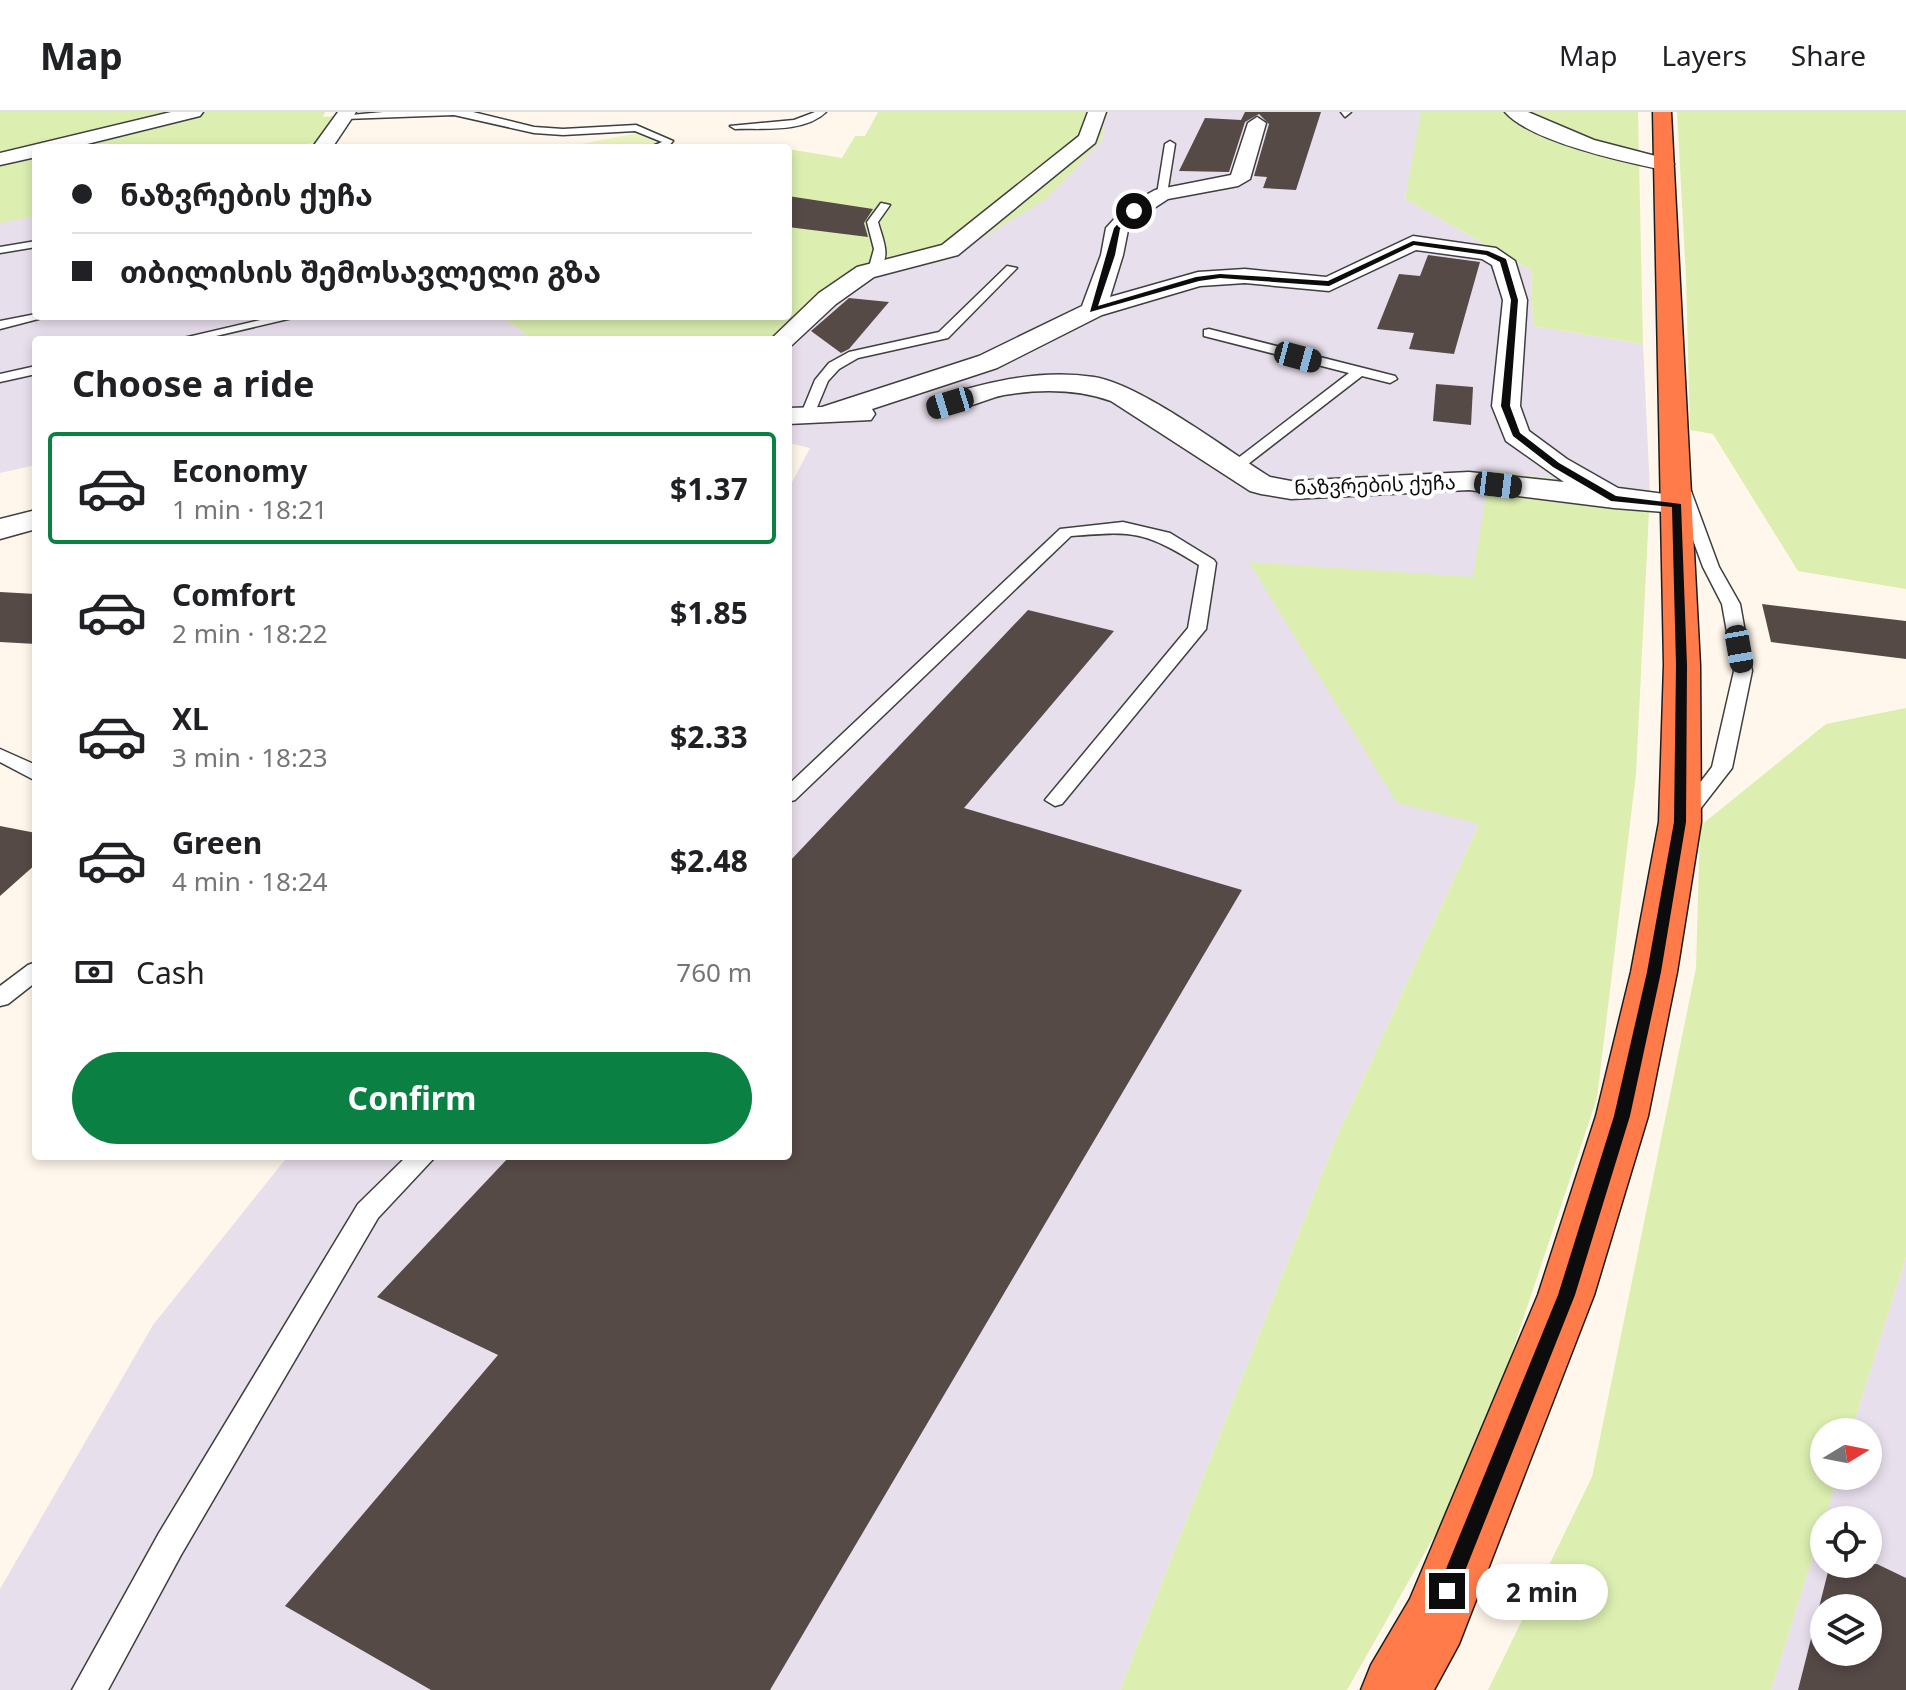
<!DOCTYPE html>
<meta charset="utf-8">
<style>
body{margin:0;font-family:Georgia,"Noto Sans Georgian",serif;background:#f6f6f6;color:#202124;height:100vh;display:flex;flex-direction:column;font-size:30px;white-space:nowrap}
*{box-sizing:border-box;margin:0}
p{font-size:26px;color:#757577}
.icon{flex:none;width:44px;height:44px;fill:none;stroke:currentColor;stroke-width:2;stroke-linecap:round;stroke-linejoin:round}
.map{position:relative;flex:1;overflow:hidden}
.drawer{position:absolute;left:32px;top:224px;width:760px;height:824px;display:flex;flex-direction:column;background:#fff;border-radius:8px;box-shadow:0 4px 12px #0003}
.drawer>*{flex:none}
.hud{position:absolute;left:32px;top:32px;width:760px;height:176px;border-radius:8px;box-shadow:0 4px 12px #0003;display:grid;align-content:center;height:176px;padding:0 40px;background:#fff}
.needle{width:52px;rotate:80deg}
.fabs{position:absolute;left:1810px;top:1306px;display:grid;gap:16px}
.fabs a{display:grid;place-items:center;width:72px;height:72px;border-radius:50%;background:#fff;box-shadow:0 4px 12px #0003;font-size:40px}
.end{position:absolute;width:36px;height:36px;margin:-18px;border:10px solid #0c0c0c;background:#fff;box-shadow:0 0 0 4px #fff}
.from{border-radius:50%}
.bubble{position:absolute;height:56px;border-radius:28px;background:#fff;box-shadow:0 4px 12px #0003;font-size:26px;font-weight:700;line-height:56px;text-align:center}
.car{position:absolute;width:24px;height:48px;margin:-24px -12px;border-radius:10px;box-shadow:0 0 6px 2px #0007;background:linear-gradient(#222 24%,#8ab4d8 0 40%,#222 0 76%,#8ab4d8 0 86%,#222 0)}
.hud b{display:flex;align-items:center;gap:28px;height:76px;font-size:30px}
.hud b+b{border-top:2px solid #e0e0e0}
.hud i{width:20px;height:20px;background:#202124}
ul{padding:0;list-style:none}
li{display:flex;align-items:center;gap:24px;height:112px;margin:0 16px 12px;padding:0 24px;border:4px solid transparent;border-radius:8px}
li div{flex:1}
li b{display:block;font-size:30px}
li em{font-style:normal;font-weight:700}
li.active{border-color:#0b8043}
li>.icon{width:72px;height:72px;stroke-width:1.5}
h2{padding:0 40px;font-size:36px;line-height:96px}
.pay{display:flex;align-items:center;gap:20px;height:88px;padding:0 40px;font-size:30px}
.pay p{margin-inline-start:auto}
.action{display:flex;gap:16px;margin-top:auto;padding:16px 40px}
.action a{flex:1;height:92px;border-radius:48px;background:#0b8043;color:#fff;font-size:32px;font-weight:700;line-height:92px;text-align:center}
header{display:flex;align-items:center;gap:48px;box-sizing:border-box;height:112px;padding:0 40px;background:#fff;border-bottom:2px solid #e0e0e0}
header strong{font-size:38px}
nav{display:flex;gap:44px;margin-inline-start:auto;font-size:28px}
.map>svg:first-child{display:block}
.industrial{fill:#e8dfec;fill-rule:evenodd}
.green{fill:#dceeb0}
.pitch{fill:#ecf4c3}
.building{fill:#564a47;fill-rule:evenodd}
.lines{fill:none;stroke-linecap:round;stroke-linejoin:round}
.lane-casing{stroke:#3f3f3f;stroke-width:3}
.street-casing{stroke:#3f3f3f;stroke-width:3}
.highway-casing{stroke:#1d1d1d;stroke-width:3}
.lane{fill:#fff;fill-rule:evenodd}
.street{fill:#fff;fill-rule:evenodd}
.highway{fill:#ff7b49;fill-rule:evenodd}
.route{fill:#0c0c0c}
.labels{text-anchor:middle;stroke-width:8;stroke-linejoin:round;paint-order:stroke}
.far-street-label{font-size:20px;fill:#0c0c0c;stroke:#fff}
</style>
<header>
<strong>Map</strong>
<nav><a>Map</a><a>Layers</a><a>Share</a></nav>
</header>
<div class="map">
<svg width="1906" height="1578" viewBox="0 0 1906 1578">
<rect width="100%" height="100%" fill="#fff7eb"/>
<g class="industrial">
<polygon points="1110,0 1422,0 1405,87 1531,158 1533,214 1643,232 1650,379 1490,359 1479,712 1334,1032 1120,1578 0,1578 0,1477 153,1213 288,1044 788,1044 788,378 810,336 788,331 788,235 836,182 1102,28 1105,5"/>
<polygon points="36,104 36,204 501,204 534,228 36,228 36,353 0,361 0,110"/>
<path d="M1906,1145V1578H1771L1824,1408V1452H1868V1408H1824L1838,1364H1868V1320H1851ZM1824,1496H1868V1540H1824Z"/>
</g>
<g class="green">
<polygon points="0,0 182,0 0,44"/>
<polygon points="203,0 325,0 323,5 335,4 315,31 270,36 61,36"/>
<polygon points="878,0 1110,0 1105,5 1102,28 1046,87 942,150 869,163 836,182 788,235 788,228 534,228 501,204 788,204 788,37 842,46 855,24 865,24"/>
<polygon points="1421,0 1638,0 1643,232 1533,214 1531,158 1405,87"/>
<polygon points="1677,0 1906,0 1906,477 1798,459 1713,322 1690,318 1686,165"/>
<polygon points="36,42 36,104 0,111 0,51"/>
<polygon points="1490,359 1650,379 1636,662 1597,986 1474,1354 1347,1578 1120,1578 1334,1032 1479,712 1397,691 1249,450 1473,465"/>
<polygon points="1906,596 1906,1145 1851,1320 1824,1320 1824,1364 1838,1364 1771,1578 1488,1578 1592,1365 1696,856 1700,714 1826,612"/>
</g>
<polygon class="pitch" points="637,21 658,31 631,36 571,34"/>
<g class="building">
<polygon points="1245,0 1321,0 1296,78 1263,76 1267,65 1254,64 1269,12 1259,2 1245,10 1229,60 1179,59 1205,6 1241,8"/>
<polygon points="788,84 873,97 864,111 868,125 788,115"/>
<polygon points="1428,143 1480,150 1454,242 1409,237 1414,221 1377,217 1399,162 1420,164"/>
<polygon points="849,186 889,190 849,237 841,241 811,219"/>
<polygon points="1436,272 1473,275 1471,313 1433,309"/>
<polygon points="0,480 36,482 36,532 0,530"/>
<polygon points="1762,492 1906,509 1906,547 1771,530"/>
<polygon points="1028,498 1114,519 964,696 1242,778 770,1578 431,1578 285,1494 498,1243 377,1185 510,1044 788,1044 788,751"/>
<polygon points="0,714 36,721 36,752 0,784"/>
<path d="M1830,1452H1877L1906,1466V1578H1798ZM1824,1496H1868V1540H1824Z"/>
</g>
<g class="lines">
<g class="lane-casing">
<g id="lane">
<polygon points="383,0 473,0 534,15 563,17 636,13 673,29 667,36 648,36 662,30 635,19 563,23 534,21 454,3 345,7 340,4"/>
<path d="M815,0H826C804,21 763,16 735,17L730,14L794,8Z"/>
<polygon points="1341,0 1351,0 1345,5"/>
<polygon points="1170,29 1175,32 1167,82 1162,85 1157,82 1165,32"/>
<path d="M881,91L890,93L878,110C882,126 894,148 875,159L869,155L874,137L867,110Z"/>
<polygon points="36,129 36,135 0,141 0,135"/>
<polygon points="1007,154 1017,156 948,226 858,246 839,257 828,269 813,305 803,305 801,302 815,268 829,251 849,240 939,220"/>
<polygon points="36,202 50,204 0,217 0,209"/>
<polygon points="277,204 301,204 199,228 175,228"/>
<polygon points="1209,217 1395,264 1397,267 1390,271 1362,264 1239,359 1229,359 1229,353 1349,261 1204,224 1204,218"/>
<polygon points="36,254 36,262 0,270 0,262"/>
<polygon points="1683,374 1691,379 1719,455 1740,492 1752,559 1732,656 1690,710 1683,712 1673,706 1712,655 1734,559 1722,492 1703,455 1675,379"/>
<path d="M1123,410L1170,421L1214,448L1216,451L1206,517L1062,692L1055,694L1045,688L1188,516L1199,453C1144,419 1134,419 1071,424L795,688L788,690V673L1060,417Z"/>
<polygon points="0,637 36,653 36,669 0,650"/>
<polygon points="36,850 36,870 8,892 0,894 0,874 28,853"/>
<polygon points="407,1044 436,1044 378,1106 181,1443 108,1578 72,1578 159,1421 358,1092"/>
</g>
</g>
<g class="street-casing">
<g id="street">
<polygon points="171,0 203,0 200,4 71,36 36,36 36,45 0,53 0,41"/>
<polygon points="338,0 356,0 332,36 312,36"/>
<polygon points="1088,0 1106,0 1095,31 958,143 874,165 836,192 792,233 788,234 788,228 770,228 819,181 857,155 942,133 1079,24"/>
<path d="M1505,0H1528L1594,28L1671,48L1674,52L1664,58C1625,50 1531,30 1505,0Z"/>
<path d="M1257,5L1266,11L1250,67L1238,74L1168,87L1142,104L1128,118L1123,143L1110,185L1198,160L1245,157L1326,165L1413,124L1496,136L1515,149L1527,188L1520,294L1529,319L1567,347L1618,376L1688,385L1693,392L1688,399L1677,401L1614,396L1469,378L1291,387L1261,382L1250,379L1111,289C1078,277 1039,277 1004,283C983,287 963,301 942,296L938,290L942,284C991,269 1042,257 1094,265C1140,272 1227,338 1270,365L1291,369L1469,360L1564,370L1506,329L1492,294L1503,188L1492,153L1482,147L1416,138L1329,179L1245,171L1200,174L1102,203L997,256L872,297L875,302L871,308L788,312V296L822,295L979,244L1082,194L1101,143L1106,116L1126,94L1155,78L1231,63L1248,11Z"/>
<polygon points="36,398 36,417 0,427 0,407"/>
</g>
</g>
<g class="highway-casing">
<polygon id="highway" points="1653,0 1671,0 1700,553 1701,710 1677,860 1648,1004 1594,1183 1459,1532 1434,1578 1361,1578 1371,1553 1410,1487 1538,1183 1596,1004 1631,860 1659,710 1664,553"/>
</g>
<use href="#lane" class="lane"/>
<use href="#street" class="street"/>
<use href="#highway" class="highway"/>
</g>
<polygon class="route" points="1132,97 1138,99 1120,117 1115,143 1098,194 1196,165 1220,162 1328,169 1413,129 1488,139 1506,147 1518,188 1510,294 1520,321 1559,351 1616,384 1681,392 1687,553 1686,710 1661,860 1630,1004 1575,1183 1457,1479 1454,1486 1447,1488 1440,1486 1437,1479 1558,1183 1614,1004 1647,860 1674,710 1676,553 1672,395 1611,389 1553,355 1513,324 1501,294 1511,188 1500,150 1486,143 1414,133 1329,174 1220,166 1199,169 1090,200 1114,116"/>
<g class="labels">
<g class="far-street-label">
<text transform="translate(1375 373) rotate(-2)" y="7">ნაზვრების ქუჩა</text>
</g>
</g>
</svg>
<div class="fabs">
<a><svg class="needle" viewBox="-14 -14 28 28"><path d="M0-13l5 13h-10z" fill="#e53935"/><path d="M0 13l5-13h-10z" fill="#757577"/></svg></a>
<a><svg class="icon" aria-label="locate" viewBox="0 0 24 24"><circle cx="12" cy="12" r="6"/><path d="M12 2v4M12 18v4M2 12h4M18 12h4"/></svg></a>
<a><svg class="icon" aria-label="layers" viewBox="0 0 24 24"><path d="M12 4l9 5-9 5-9-5zM3 14l9 5 9-5"/></svg></a>
</div>
<i class="end from" style="left:1134px;top:99px"></i>
<i class="end" style="left:1447px;top:1479px"></i>
<div class="bubble" style="left:1476px;top:1452px;width:132px">2 min</div>
<i class="car" style="left:1298px;top:245px;rotate:105deg"></i>
<i class="car" style="left:950px;top:291px;rotate:253deg"></i>
<i class="car" style="left:1498px;top:373px;rotate:97deg"></i>
<i class="car" style="left:1739px;top:537px;rotate:170deg"></i>
<div class="hud">
<b><i class="from"></i>ნაზვრების ქუჩა</b>
<b><i></i>თბილისის შემოსავლელი გზა</b>
</div>
<section class="drawer">
<h2>Choose a ride</h2>
<ul>
<li class="active"><svg class="icon" aria-label="car" viewBox="0 0 24 24"><path d="M5 17H2v-5l4-1 3-4h7l3 4 3 1v5h-3M9 17h6M6 11h13"/><circle cx="7" cy="17" r="2"/><circle cx="17" cy="17" r="2"/></svg><div><b>Economy</b><p>1 min · 18:21</p></div><em>$1.37</em></li>
<li><svg class="icon" aria-label="car" viewBox="0 0 24 24"><path d="M5 17H2v-5l4-1 3-4h7l3 4 3 1v5h-3M9 17h6M6 11h13"/><circle cx="7" cy="17" r="2"/><circle cx="17" cy="17" r="2"/></svg><div><b>Comfort</b><p>2 min · 18:22</p></div><em>$1.85</em></li>
<li><svg class="icon" aria-label="car" viewBox="0 0 24 24"><path d="M5 17H2v-5l4-1 3-4h7l3 4 3 1v5h-3M9 17h6M6 11h13"/><circle cx="7" cy="17" r="2"/><circle cx="17" cy="17" r="2"/></svg><div><b>XL</b><p>3 min · 18:23</p></div><em>$2.33</em></li>
<li><svg class="icon" aria-label="car" viewBox="0 0 24 24"><path d="M5 17H2v-5l4-1 3-4h7l3 4 3 1v5h-3M9 17h6M6 11h13"/><circle cx="7" cy="17" r="2"/><circle cx="17" cy="17" r="2"/></svg><div><b>Green</b><p>4 min · 18:24</p></div><em>$2.48</em></li>
</ul>
<div class="pay"><svg class="icon" aria-label="cash" viewBox="0 0 24 24"><path d="M3 7h18v10H3z"/><circle cx="12" cy="12" r="2"/></svg>Cash<p>760 m</p></div>
<div class="action"><a>Confirm</a></div>
</section>
</div>
